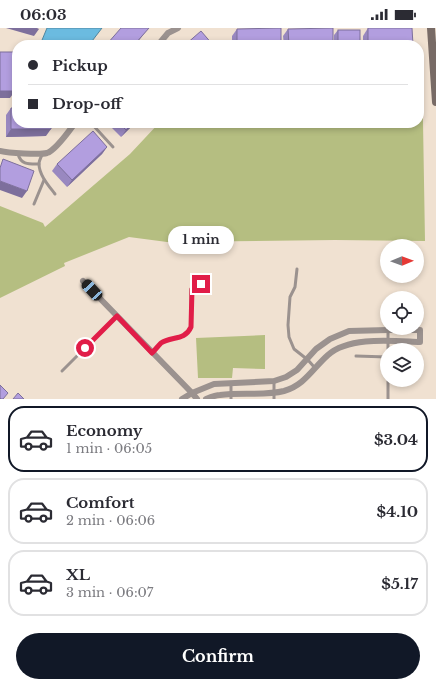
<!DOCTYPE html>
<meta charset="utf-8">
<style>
body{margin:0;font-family:"Libre Baskerville",serif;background:#f7f7f7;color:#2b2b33;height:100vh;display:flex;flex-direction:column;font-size:15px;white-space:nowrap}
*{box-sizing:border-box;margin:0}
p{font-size:13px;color:#7c7c81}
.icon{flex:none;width:22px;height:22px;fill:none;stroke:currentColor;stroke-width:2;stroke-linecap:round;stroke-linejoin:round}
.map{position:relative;height:371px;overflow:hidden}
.drawer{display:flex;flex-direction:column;background:#fff;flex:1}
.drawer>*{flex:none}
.hud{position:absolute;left:12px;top:12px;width:412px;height:88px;border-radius:16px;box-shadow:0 2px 6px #0003;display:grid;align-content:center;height:88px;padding:0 16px;background:#fff}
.needle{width:26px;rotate:89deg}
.fabs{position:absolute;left:380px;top:211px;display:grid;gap:8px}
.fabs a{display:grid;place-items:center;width:44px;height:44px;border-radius:50%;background:#fff;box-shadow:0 2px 6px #0003;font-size:20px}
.end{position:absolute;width:18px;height:18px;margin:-9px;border:5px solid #e11d48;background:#fff;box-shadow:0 0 0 2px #fff}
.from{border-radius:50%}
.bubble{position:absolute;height:28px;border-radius:14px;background:#fff;box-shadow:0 2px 6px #0003;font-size:13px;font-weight:700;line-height:28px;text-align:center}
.car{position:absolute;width:12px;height:24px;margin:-12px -6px;border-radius:5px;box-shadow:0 0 3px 1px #0007;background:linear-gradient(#222 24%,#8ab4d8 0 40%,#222 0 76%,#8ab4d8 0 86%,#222 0)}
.hud b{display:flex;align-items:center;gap:14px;height:38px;font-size:15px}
.hud b+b{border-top:1px solid #e1e1e2}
.hud i{width:10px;height:10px;background:#2b2b33}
ul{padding:7px 0 0;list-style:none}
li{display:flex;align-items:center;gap:12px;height:66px;margin:0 8px 6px;padding:0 8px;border:2px solid #e1e1e2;border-radius:16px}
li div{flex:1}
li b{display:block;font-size:15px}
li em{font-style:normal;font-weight:700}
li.selected{border-color:#111827}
li>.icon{width:36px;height:36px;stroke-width:1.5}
.primary-button{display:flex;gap:8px;margin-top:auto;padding:8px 16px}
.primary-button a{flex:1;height:46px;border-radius:24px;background:#111827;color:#fff;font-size:16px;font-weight:700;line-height:46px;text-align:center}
.status{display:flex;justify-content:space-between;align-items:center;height:28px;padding:0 20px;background:#fff;direction:ltr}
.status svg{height:11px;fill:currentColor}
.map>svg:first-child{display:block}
.green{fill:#b5be81}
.water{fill:#6bbbe0;stroke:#50869f}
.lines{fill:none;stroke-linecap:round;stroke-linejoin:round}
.lane{stroke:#9b928f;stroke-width:3}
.street{stroke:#9b928f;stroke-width:6}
.secondary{stroke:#786b66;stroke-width:8}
.wall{fill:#9988c0}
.shaded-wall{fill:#7d6f9c}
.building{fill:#b29edf;stroke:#7d6f9c}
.route{stroke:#e11d48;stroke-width:5}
</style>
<div class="status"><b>06:03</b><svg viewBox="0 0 49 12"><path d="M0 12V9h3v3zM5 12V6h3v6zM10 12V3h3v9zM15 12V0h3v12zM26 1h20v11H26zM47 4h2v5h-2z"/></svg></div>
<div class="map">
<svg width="436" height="371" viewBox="0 0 436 371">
<rect width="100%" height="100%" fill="#f0e1d1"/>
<g class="green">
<polygon points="419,34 422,34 425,213 335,212 167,214 129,209 64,235 65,238 0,270 0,178 43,195 45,199 130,126 159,95 419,95"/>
<polygon points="265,307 265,341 233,340 232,350 198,350 196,310"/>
</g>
<polygon class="water" points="47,0 102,0 89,17 40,17"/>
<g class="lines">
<g class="lane">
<polyline points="91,95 113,119"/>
<path d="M18,126C21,137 29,136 39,136"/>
<path d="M42,127C41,129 39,133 39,136C39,147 49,158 55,166"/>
<polyline points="34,176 44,152"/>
<polyline points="297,241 295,259 290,269 288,297 289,309 294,321 308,332 315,340"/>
<polyline points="388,302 388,322"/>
<path d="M152,325C155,322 158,318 161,315C171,308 184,314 191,299V261L195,257L201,256"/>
<polyline points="356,328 387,329"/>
<polyline points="62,343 117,288"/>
<polyline points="388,352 388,371"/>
<polyline points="274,353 274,371"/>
<polyline points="231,371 231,355"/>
</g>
<g class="street">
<polyline points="158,17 168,5 178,0"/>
<path d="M0,123C8,125 40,127 47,125C56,122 69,103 75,95"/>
<polyline points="83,253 192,365 197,371"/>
<path d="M182,371L192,365L214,356L274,353L286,349L297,342L316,321L330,311L349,303L388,302H420V314C393,313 349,308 328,327C313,340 305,357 284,363C264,368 241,364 220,367C216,367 211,369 206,371"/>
</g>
<polyline class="secondary" points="431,0 436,74"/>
</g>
<g class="wall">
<polygon points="368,0 413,17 363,17 363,8"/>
<polygon points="237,1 281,17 232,17 232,8"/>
<polygon points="288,1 333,17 284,17 283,8"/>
<polygon points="338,2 360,17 334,17 334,7"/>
<polygon points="11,80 46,108 6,109 6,87"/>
<polygon points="107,95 135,95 121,109"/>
<polygon points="107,119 102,126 67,159 52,143 57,136"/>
</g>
<g class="shaded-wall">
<polygon points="6,0 37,0 39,1 34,8"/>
<polygon points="149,0 135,17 134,17"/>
<polygon points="0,63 15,63 10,70 0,70"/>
<polygon points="133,95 135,95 121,109 126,102"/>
<polygon points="11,101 51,101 46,108 6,109"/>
<polygon points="107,119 102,126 67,159 72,152"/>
<polygon points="0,153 27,163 22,170 0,162"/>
</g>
<g class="building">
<polygon points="121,0 149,0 134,17 108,17 107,16"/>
<polygon points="281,0 281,17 237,17 237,1"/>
<polygon points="333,0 333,17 289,17 288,1"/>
<polygon points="368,0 412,0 413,17 368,17"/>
<rect x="338" y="2" width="22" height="15"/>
<polygon points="201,3 213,17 185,17"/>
<rect x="0" y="24" width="15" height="39"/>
<polygon points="11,80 17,80 17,95 51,95 51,101 11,101"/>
<polygon points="119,95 133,95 126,102"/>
<polygon points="93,103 107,119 72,152 57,136"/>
<polygon points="3,131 34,143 27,163 0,153 0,140"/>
<polygon points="0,357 8,365 3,371 1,371 0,370"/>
<polygon points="18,365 24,371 13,371"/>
</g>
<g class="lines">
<path class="route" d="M85,320L117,288L152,325C155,322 158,318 161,315C171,308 185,313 191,299L192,261L195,257L201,256"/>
</g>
</svg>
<div class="fabs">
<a><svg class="needle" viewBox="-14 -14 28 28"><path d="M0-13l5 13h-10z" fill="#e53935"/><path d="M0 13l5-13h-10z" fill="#7c7c81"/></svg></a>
<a><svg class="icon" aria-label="locate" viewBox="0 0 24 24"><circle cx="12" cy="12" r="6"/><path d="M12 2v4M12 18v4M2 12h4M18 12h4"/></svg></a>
<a><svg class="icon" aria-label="layers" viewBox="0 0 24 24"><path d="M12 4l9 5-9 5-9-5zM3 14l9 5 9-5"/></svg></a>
</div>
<i class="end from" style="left:85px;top:320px"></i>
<i class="end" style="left:201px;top:256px"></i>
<div class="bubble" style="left:168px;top:198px;width:66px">1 min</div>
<i class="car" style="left:92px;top:262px;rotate:317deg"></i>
<div class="hud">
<b><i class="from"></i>Pickup</b>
<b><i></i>Drop-off</b>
</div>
</div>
<section class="drawer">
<ul>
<li class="selected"><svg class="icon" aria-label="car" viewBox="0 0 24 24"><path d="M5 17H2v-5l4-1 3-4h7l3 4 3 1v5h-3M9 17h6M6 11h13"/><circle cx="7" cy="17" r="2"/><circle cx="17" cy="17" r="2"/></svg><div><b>Economy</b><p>1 min · 06:05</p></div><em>$3.04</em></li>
<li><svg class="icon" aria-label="car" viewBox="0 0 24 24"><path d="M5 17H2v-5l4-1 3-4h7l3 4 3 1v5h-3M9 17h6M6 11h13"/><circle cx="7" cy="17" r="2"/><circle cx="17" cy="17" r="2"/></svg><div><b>Comfort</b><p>2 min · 06:06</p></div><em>$4.10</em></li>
<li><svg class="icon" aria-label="car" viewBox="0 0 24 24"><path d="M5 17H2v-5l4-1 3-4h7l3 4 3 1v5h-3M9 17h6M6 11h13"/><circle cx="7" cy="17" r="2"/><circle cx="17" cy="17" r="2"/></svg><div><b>XL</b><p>3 min · 06:07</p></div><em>$5.17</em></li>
</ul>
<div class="primary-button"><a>Confirm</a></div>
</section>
